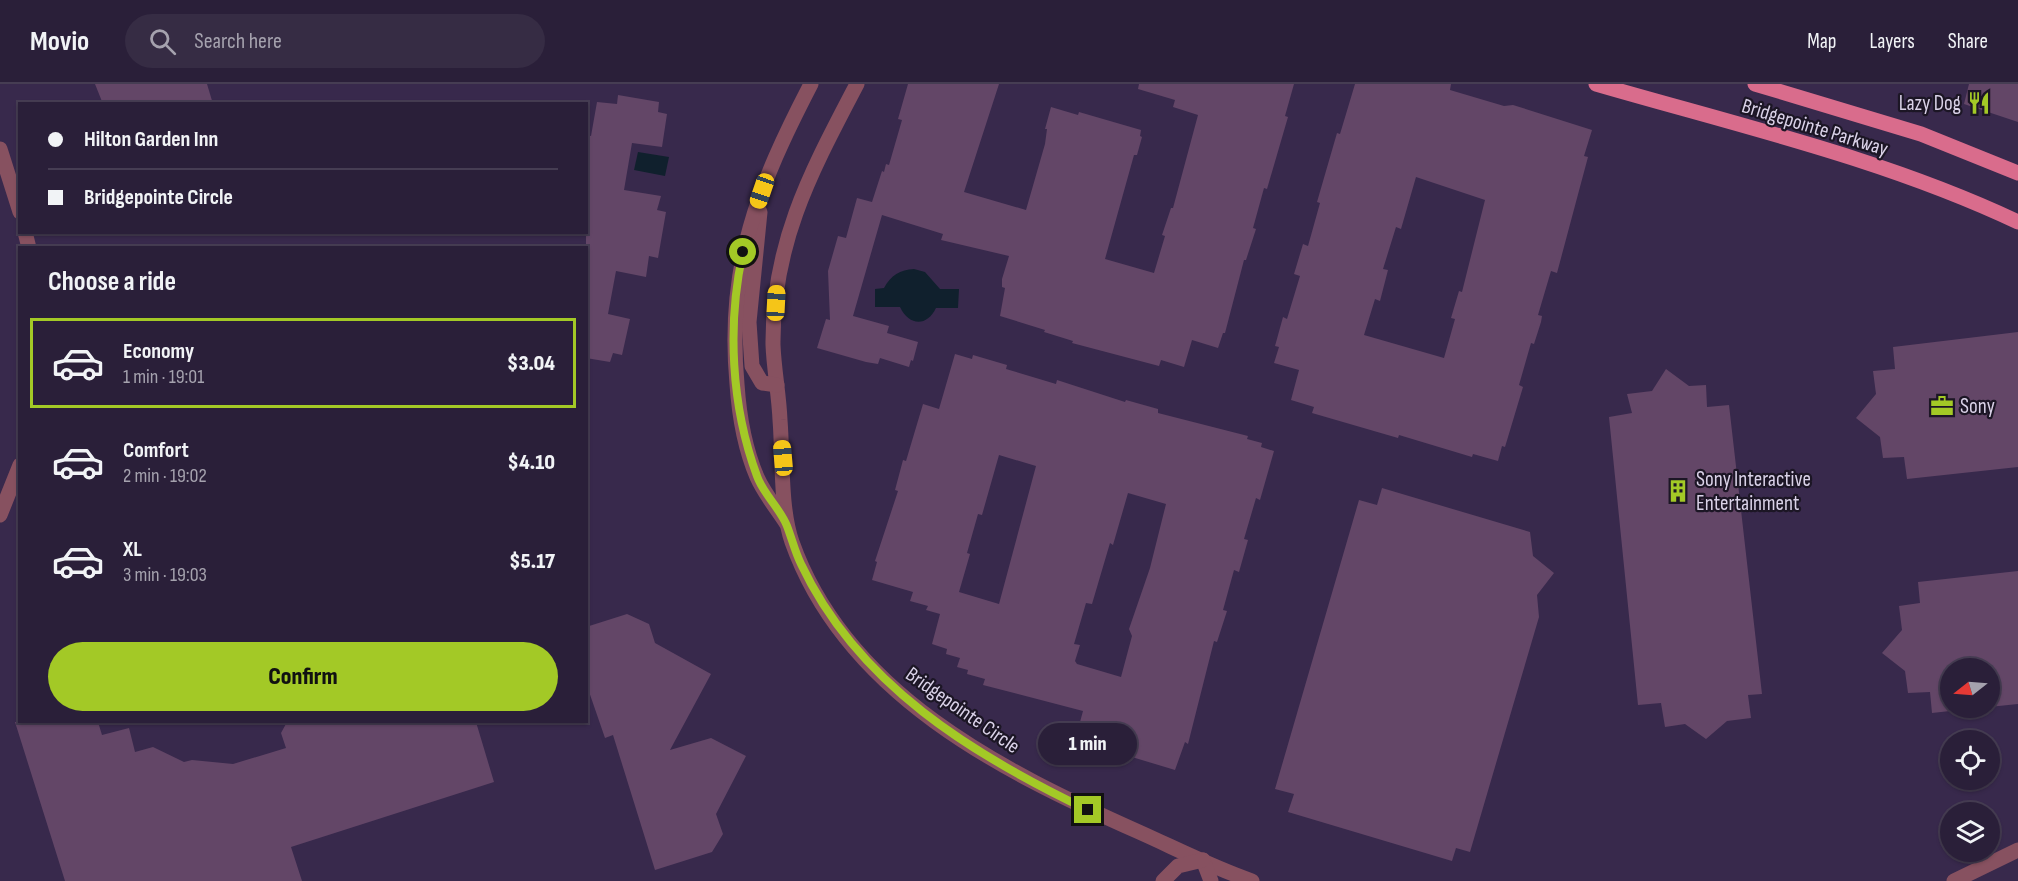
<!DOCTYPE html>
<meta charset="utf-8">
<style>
body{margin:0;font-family:"Sofia Sans Condensed",sans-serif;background:#362c44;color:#f1f3f6;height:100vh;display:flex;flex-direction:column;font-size:22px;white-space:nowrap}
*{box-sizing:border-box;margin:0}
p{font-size:20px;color:#a5a2ae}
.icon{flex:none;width:33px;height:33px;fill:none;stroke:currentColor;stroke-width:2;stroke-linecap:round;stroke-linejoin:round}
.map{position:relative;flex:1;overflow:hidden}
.panel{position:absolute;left:18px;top:162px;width:570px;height:477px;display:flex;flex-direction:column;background:#2a1f39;border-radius:0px;box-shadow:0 2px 4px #0004,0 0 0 2px #463d53}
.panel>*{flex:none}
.banner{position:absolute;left:18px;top:18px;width:570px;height:132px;border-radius:0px;box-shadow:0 2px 4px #0004,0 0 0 2px #463d53;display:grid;align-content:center;height:132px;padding:0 30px;background:#2a1f39}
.needle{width:39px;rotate:253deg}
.buttons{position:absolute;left:1940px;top:574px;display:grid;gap:12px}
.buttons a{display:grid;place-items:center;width:60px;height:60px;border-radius:50%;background:#2a1f39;box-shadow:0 2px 4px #0004,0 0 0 2px #463d53;font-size:30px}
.end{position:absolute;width:27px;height:27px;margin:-14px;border:8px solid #a3c926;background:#111;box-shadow:0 0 0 3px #111}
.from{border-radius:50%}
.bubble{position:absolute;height:42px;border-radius:21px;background:#2a1f39;box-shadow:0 2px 4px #0004,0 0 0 2px #463d53;font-size:20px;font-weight:800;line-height:42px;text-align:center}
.car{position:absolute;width:18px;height:36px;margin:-18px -9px;border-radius:8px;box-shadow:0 0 4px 2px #0007;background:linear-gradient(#f5c518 24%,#345 0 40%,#f5c518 0 76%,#345 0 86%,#f5c518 0)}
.banner b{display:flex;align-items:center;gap:21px;height:57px;font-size:22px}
.banner b+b{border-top:2px solid #463d53}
.banner i{width:15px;height:15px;background:#f1f3f6}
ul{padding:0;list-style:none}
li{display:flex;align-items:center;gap:18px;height:90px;margin:0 12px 9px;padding:0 18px;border:3px solid transparent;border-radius:0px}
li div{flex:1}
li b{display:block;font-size:22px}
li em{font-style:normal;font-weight:800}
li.selected{border-color:#a3c926}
li>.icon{width:54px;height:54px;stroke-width:1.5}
h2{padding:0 30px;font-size:27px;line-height:72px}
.action{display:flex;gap:12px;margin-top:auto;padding:12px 30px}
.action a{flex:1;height:69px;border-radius:36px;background:#a3c926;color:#111;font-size:24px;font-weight:800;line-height:69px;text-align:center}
header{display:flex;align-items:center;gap:36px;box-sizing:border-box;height:84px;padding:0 30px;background:#2a1f39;border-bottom:2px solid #463d53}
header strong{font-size:28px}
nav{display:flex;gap:33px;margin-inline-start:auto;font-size:21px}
.search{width:420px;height:54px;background:#362c44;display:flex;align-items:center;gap:15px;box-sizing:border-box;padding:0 21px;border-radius:33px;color:#a5a2ae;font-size:22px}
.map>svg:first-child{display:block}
.water{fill:#10202d}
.building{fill:#634667;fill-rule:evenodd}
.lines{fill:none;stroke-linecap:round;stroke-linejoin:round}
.minor{stroke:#875160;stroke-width:15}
.major{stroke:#d96c8c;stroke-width:15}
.route{stroke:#a3c926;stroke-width:8}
.labels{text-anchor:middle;stroke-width:4.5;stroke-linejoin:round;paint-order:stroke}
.poi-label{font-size:21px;fill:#dad2e8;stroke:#1c1625;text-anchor:start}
.street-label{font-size:21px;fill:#dad2e8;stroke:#1c1625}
</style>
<header>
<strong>Movio</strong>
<div class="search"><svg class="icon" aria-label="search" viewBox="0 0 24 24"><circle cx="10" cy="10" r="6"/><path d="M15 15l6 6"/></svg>Search here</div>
<nav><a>Map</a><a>Layers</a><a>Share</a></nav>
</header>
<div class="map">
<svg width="2018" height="797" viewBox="0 0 2018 797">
<rect width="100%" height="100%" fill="#38294c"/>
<g class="water">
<polygon points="638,68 669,73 665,92 634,86"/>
<path d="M914,185L925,188L940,205H959L958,224H936C927,243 909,242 900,223H875V205L884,204C891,191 900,186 914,185Z"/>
</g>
<g class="building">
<polygon points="95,0 207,0 213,20 103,20"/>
<polygon points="908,0 999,0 964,108 1026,126 1045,60 1047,45 1045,45 1051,23 1078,31 1079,28 1141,46 1140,52 1142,53 1137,71 1134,71 1105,175 1154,189 1165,152 1162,151 1171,124 1173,124 1198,31 1173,23 1175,16 1138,5 1139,0 1294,0 1285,32 1288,33 1267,105 1264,104 1253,144 1256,145 1246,176 1244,176 1225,249 1223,249 1218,264 1192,256 1184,283 1161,276 1159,282 1072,259 1073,257 1044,248 1045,246 1000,232 1005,204 1002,203 1002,195 1009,172 941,156 943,150 882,131 853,232 889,242 887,249 918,258 913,277 911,276 909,283 880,274 878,280 866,278 817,264 826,235 830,236 828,187 838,152 846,154 857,114 872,118 882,87 884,88 886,80 889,81 902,36 898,35"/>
<path d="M1355,0H1451L1450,6L1504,22L1513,21L1592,46L1584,72L1588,73L1557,189L1551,187L1538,231L1542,232L1541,238L1534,260L1531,259L1519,301L1523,303L1505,363L1502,362L1498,377L1473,370L1472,373L1399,351L1398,354L1312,329L1314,323L1291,316L1299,286L1274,279L1279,263L1275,262L1283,233L1287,235L1300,192L1294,190L1303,160L1308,162L1320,119L1317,118L1337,49L1340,50ZM1416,93L1485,116L1462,208L1459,207L1451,234L1455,235L1444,274L1364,251L1375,215L1380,217L1388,186L1383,185L1396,143L1401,145Z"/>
<polygon points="1969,0 2018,0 2018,38 1964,20"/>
<polygon points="618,11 659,18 658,28 667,30 662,63 632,59 624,106 661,112 657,126 666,128 658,174 649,172 646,193 616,187 608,230 630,235 622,271 613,269 610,278 586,274 586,51 591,52 597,18 617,20"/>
<polygon points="2018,248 2018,383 1907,395 1904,373 1883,374 1880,353 1856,334 1876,310 1873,287 1895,285 1893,263"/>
<path d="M955,270L972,275L973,271L1007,281L1006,285L1056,300L1057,296L1125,318L1126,316L1158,325V329L1248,352L1247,355L1262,359L1261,363L1274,367L1260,416L1256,414L1244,455L1248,456L1239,488L1234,486L1223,526L1227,527L1217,558L1214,557L1188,660L1185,658L1175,686L1112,667L1091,655L1092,653L1077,649L1083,627L983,601L985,595L967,590L968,586L957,583L960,574L946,570L947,565L932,560L940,530L926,526L928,522L910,517L913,508L872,496L877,478L875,477L898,407L895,406L903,376L906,377L923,320L939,325ZM999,371L1036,382L999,520L959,508L970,470L967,469L978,430L982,431ZM1128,409L1166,420L1150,484L1129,545L1132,552L1121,593L1077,580L1075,577L1080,561L1074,560L1086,519L1092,520L1110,459L1113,461Z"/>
<polygon points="1666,285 1689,302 1706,301 1707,323 1729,321 1762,610 1748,611 1751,634 1727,637 1706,655 1685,640 1665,643 1661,619 1638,621 1609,333 1632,329 1627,310 1652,307"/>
<polygon points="1382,404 1530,448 1533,472 1554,489 1537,511 1539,533 1470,768 1456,764 1452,777 1288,728 1294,710 1275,705 1359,416 1377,421"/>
<polygon points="2018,487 2018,620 1989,623 1989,585 1950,585 1950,627 1932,629 1930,608 1908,609 1905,587 1882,569 1902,546 1899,522 1920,519 1918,498"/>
<polygon points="627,530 649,540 655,559 711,590 670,666 711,654 746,672 716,730 723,750 712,768 655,786 613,651 605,654 586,599 586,543"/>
<polygon points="15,638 98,638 102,651 129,644 135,668 153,663 184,678 192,676 233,680 286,664 281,649 287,638 476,638 494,698 291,763 302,797 65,797"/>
</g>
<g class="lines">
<g class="minor">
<path d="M857,0C811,88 772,159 773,261C774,286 779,311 780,336C783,373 780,424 792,458C846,610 1002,687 1139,748C1177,765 1214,784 1252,797"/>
<polyline points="0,65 20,128"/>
<polyline points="760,128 749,238 752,282 762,299 777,301"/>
<polyline points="25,148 29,164"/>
<polyline points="0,431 20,381"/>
<path d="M786,439C777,425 764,409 757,393C745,365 739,330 737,300C726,182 758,102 811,0"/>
<polyline points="1203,776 1211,797"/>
<polyline points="1163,797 1178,782 1203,776"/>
<polyline points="1954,797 2018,766"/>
</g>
<g class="major">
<path d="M1596,0C1737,41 1885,75 2018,138"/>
<polyline points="1755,0 1921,50 2018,89"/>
</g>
</g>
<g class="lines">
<path class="route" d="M743,168C727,240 731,322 757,392C763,410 780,424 787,442C792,455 795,468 801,480C858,601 973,671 1088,726"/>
</g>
<defs>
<g id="restaurant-bare" transform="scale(1.8)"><path d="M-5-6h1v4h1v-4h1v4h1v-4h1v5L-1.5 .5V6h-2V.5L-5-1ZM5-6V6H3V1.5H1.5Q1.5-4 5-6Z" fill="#a3c926" stroke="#1c1625" stroke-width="2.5" paint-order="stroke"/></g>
<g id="office-bare" transform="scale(1.8)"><path d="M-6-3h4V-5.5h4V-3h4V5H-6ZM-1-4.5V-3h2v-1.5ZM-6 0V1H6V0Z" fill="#a3c926" stroke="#1c1625" stroke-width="2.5" paint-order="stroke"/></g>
<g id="building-bare" transform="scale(1.8)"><path d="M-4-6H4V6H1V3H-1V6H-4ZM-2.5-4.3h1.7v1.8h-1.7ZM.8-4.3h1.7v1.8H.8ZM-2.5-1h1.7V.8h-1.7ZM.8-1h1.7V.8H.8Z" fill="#a3c926" stroke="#1c1625" stroke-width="2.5" paint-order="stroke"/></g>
</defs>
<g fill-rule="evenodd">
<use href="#restaurant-bare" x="1979" y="19"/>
<use href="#office-bare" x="1942" y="322"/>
<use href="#building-bare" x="1678" y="407"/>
</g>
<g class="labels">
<g class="poi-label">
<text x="1961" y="26" text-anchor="end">Lazy Dog</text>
<text x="1960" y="329">Sony</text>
<text x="1696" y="402">Sony Interactive<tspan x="1696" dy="24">Entertainment</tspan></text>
</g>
<g class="street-label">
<text transform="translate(1815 43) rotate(17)" y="7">Bridgepointe Parkway</text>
<text transform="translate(963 626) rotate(35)" y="7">Bridgepointe Circle</text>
</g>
</g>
</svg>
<div class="buttons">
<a><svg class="needle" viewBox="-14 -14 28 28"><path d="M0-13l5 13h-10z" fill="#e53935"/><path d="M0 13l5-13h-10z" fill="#a5a2ae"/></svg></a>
<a><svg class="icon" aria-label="locate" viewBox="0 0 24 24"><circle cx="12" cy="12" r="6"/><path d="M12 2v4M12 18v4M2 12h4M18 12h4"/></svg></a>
<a><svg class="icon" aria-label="layers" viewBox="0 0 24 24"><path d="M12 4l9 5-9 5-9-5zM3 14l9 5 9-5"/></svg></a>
</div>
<i class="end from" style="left:743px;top:168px"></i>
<i class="end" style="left:1088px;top:726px"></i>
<div class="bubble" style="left:1038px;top:639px;width:99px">1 min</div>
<i class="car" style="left:762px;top:107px;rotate:199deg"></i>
<i class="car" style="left:776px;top:219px;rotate:3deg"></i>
<i class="car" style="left:783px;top:374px;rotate:355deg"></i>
<div class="banner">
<b><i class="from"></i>Hilton Garden Inn</b>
<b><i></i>Bridgepointe Circle</b>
</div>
<section class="panel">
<h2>Choose a ride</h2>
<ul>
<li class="selected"><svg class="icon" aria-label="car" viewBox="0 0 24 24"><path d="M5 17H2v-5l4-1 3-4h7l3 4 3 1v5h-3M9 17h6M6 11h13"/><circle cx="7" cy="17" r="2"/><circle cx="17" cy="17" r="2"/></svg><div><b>Economy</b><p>1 min · 19:01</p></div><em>$3.04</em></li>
<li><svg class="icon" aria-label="car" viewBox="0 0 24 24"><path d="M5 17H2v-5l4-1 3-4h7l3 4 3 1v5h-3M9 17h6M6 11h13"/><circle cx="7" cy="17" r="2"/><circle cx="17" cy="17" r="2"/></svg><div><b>Comfort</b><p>2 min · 19:02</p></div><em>$4.10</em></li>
<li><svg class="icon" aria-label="car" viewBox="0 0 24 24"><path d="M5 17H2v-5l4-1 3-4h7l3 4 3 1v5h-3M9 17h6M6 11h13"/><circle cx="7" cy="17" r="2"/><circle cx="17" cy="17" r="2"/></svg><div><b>XL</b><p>3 min · 19:03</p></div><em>$5.17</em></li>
</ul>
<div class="action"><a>Confirm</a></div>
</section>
</div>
